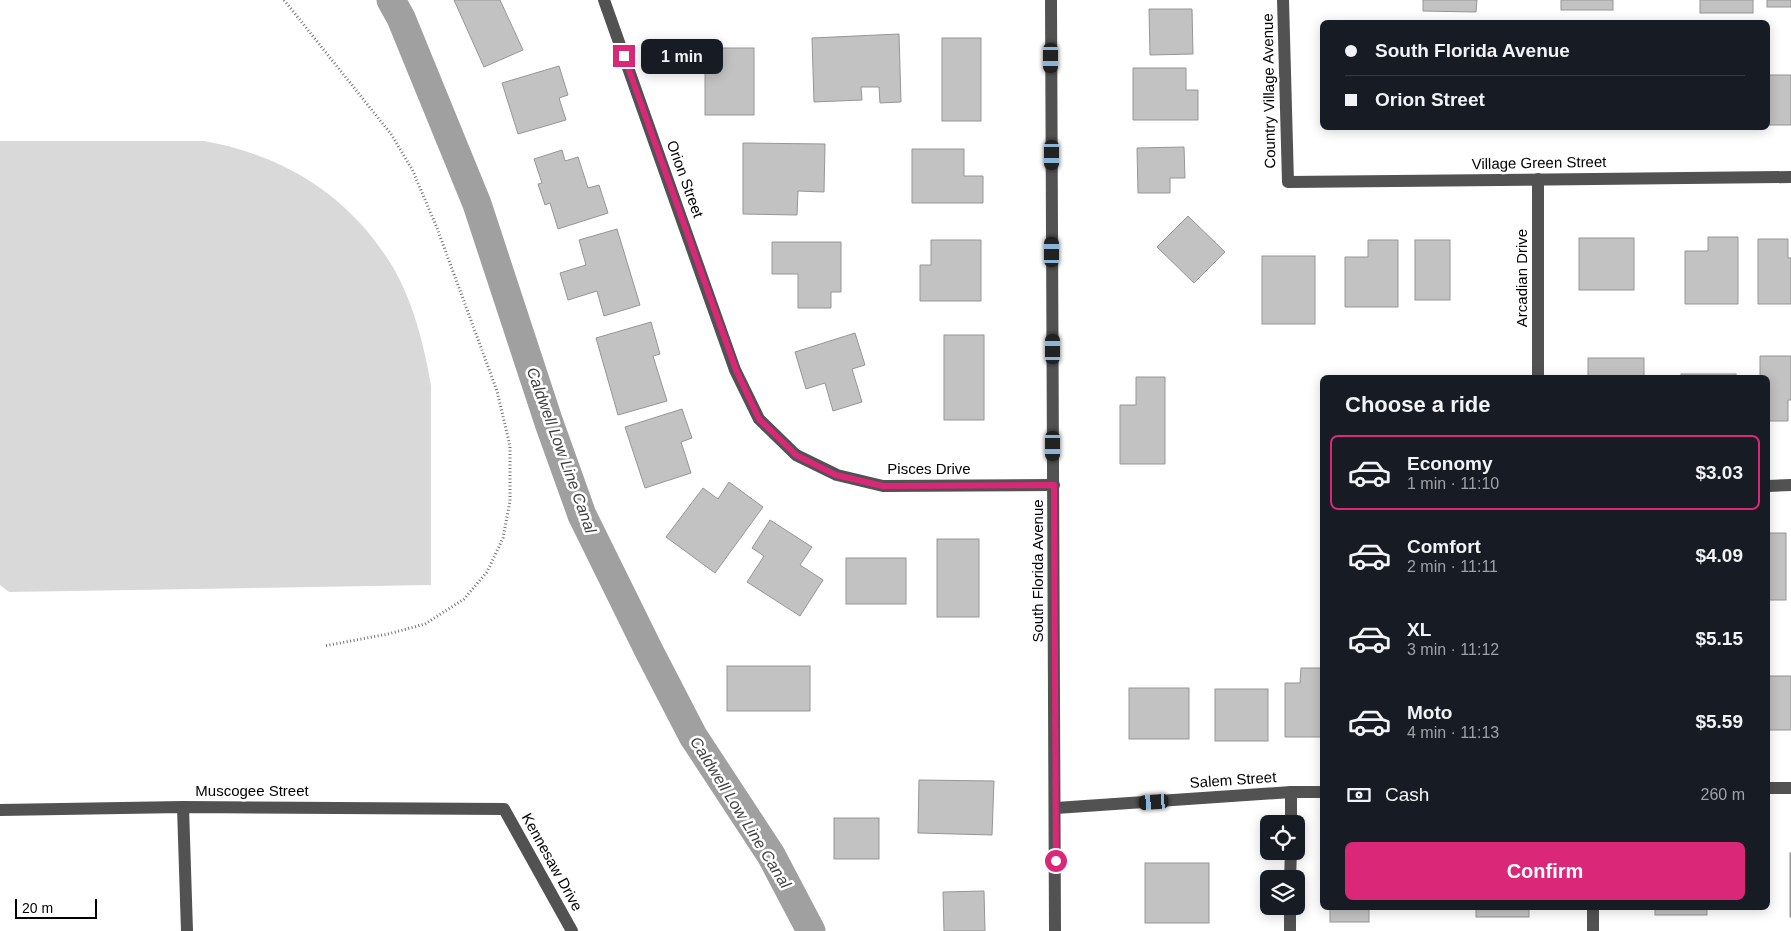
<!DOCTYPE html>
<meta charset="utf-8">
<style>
body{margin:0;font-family:Helvetica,sans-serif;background:#20242c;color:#f1f3f6;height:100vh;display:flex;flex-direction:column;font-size:19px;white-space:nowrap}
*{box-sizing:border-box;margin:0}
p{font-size:16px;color:#9ea1a6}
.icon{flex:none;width:28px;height:28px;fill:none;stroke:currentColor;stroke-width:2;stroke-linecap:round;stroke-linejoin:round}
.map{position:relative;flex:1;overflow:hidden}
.details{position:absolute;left:1320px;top:375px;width:450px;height:535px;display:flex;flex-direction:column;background:#171b24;border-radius:8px;box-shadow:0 2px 12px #0003}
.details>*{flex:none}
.guide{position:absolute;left:1320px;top:20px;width:450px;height:110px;border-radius:8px;box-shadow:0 2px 12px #0003;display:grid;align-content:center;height:110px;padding:0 25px;background:#171b24}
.tools{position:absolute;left:1260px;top:815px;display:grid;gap:10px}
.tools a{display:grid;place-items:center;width:45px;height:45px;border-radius:8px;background:#171b24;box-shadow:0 2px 12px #0003;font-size:25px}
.scale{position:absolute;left:15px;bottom:12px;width:82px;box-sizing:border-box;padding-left:5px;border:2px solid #000;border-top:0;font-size:14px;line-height:18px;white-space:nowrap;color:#000;-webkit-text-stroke:4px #fff;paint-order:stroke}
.end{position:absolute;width:22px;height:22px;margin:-11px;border:6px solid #db2777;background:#fff;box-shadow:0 0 0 2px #fff}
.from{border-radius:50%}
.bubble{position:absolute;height:35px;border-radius:8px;background:#171b24;box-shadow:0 2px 12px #0003;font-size:16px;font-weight:600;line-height:35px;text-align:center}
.car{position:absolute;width:15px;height:30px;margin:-15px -8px;border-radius:6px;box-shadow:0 0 4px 1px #0007;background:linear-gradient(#222 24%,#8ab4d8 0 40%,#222 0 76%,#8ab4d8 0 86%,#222 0)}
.guide b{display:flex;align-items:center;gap:18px;height:48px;font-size:19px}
.guide b+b{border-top:1px solid #363941}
.guide i{width:12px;height:12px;background:#f1f3f6}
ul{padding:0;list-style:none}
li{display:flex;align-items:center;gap:15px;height:75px;margin:0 10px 8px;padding:0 15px;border:2px solid transparent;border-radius:8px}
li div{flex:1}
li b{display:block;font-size:19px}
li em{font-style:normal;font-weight:600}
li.on{border-color:#db2777}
li>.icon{width:45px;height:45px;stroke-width:1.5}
h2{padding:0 25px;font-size:22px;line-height:60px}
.pay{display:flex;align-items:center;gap:12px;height:55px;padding:0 25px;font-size:19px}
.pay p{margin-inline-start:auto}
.button{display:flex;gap:10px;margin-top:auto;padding:10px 25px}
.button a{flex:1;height:58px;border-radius:8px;background:#db2777;color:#fff;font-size:20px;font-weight:600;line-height:58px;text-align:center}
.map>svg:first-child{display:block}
.green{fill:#d9d9d9}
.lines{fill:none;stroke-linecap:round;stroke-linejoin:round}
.canal{stroke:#a0a0a0;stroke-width:29}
.building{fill:#c2c2c2;stroke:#969696}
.path{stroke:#747474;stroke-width:3;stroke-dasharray:1 2.5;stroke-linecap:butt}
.minor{stroke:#525252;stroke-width:12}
.route{stroke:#db2777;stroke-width:6}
.labels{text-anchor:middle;stroke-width:5;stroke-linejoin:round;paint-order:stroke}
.street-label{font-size:15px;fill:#000;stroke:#fff}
.water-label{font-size:16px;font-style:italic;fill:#414141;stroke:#fff}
</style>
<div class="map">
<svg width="1791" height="931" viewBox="0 0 1791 931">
<rect width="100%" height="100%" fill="#fff"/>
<path class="green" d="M0,141H204C283,155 348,195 391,264C413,300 424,345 431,386V585L9,592L0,585Z"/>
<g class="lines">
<polyline class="canal" points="391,0 401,18 477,204 549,423 582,515 649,651 693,736 771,855 811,931"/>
</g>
<g class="building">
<polygon points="454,0 500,0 523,50 484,67"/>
<polygon points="1423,0 1477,0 1476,12 1423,11"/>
<rect x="1561" y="0" width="52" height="10"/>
<rect x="1700" y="0" width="53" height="13"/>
<rect x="1767" y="0" width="24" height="7"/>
<polygon points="1149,9 1192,9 1193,54 1150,55"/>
<polygon points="899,34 901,102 880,103 879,87 861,87 862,100 814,102 812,38"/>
<rect x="942" y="38" width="39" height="83"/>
<rect x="705" y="48" width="49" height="67"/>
<polygon points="559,66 568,95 559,98 566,120 518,134 502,83"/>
<polygon points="1133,68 1186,68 1186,90 1198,90 1198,120 1133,120"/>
<rect x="1769" y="75" width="22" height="50"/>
<polygon points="743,143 825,144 824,192 798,191 797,215 743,214"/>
<polygon points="1184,147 1185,178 1170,178 1170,193 1138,193 1137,148"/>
<polygon points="912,149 964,149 964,176 983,176 983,203 912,203"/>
<polygon points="562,150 565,161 578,157 588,188 599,185 608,213 558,229 550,203 545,205 538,184 542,183 534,159"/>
<polygon points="1188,216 1225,252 1194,283 1157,247"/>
<polygon points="617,229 640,305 604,316 597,291 568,300 560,273 586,265 579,240"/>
<polygon points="1708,237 1738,237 1738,304 1685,304 1685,251 1708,251"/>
<rect x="1579" y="238" width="55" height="52"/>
<polygon points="1758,239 1788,239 1788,258 1791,258 1791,304 1758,304"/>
<polygon points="931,240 981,240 981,301 920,301 920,265 931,265"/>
<polygon points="1368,240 1398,240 1398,307 1345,307 1345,257 1368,257"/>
<rect x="1415" y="240" width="35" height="60"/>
<polygon points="772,242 841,242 841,292 831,292 831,308 798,308 798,274 772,274"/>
<rect x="1262" y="256" width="53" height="68"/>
<polygon points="651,322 660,354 653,356 667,401 618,415 596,338"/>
<polygon points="855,333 865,365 852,369 862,402 833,411 825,383 806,389 795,352"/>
<rect x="944" y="335" width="40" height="85"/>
<polygon points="1760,356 1791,356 1791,400 1788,400 1788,421 1768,421 1768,378 1760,378"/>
<rect x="1588" y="358" width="56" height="20"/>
<rect x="1681" y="374" width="55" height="4"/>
<polygon points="1136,377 1165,377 1165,464 1120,464 1120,405 1136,405"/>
<polygon points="682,409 692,438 681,442 691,473 645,488 625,427"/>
<polygon points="729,482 763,507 715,573 666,537 703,488 718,499"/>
<polygon points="770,520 812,547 800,565 823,580 800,616 747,582 764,556 752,548"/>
<rect x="1768" y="533" width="18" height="67"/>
<rect x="937" y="539" width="42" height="78"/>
<rect x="846" y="558" width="60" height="46"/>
<rect x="727" y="666" width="83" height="45"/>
<polygon points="1301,668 1322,668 1322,737 1285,737 1285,683 1300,683"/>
<rect x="1768" y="676" width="23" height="54"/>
<rect x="1129" y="688" width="60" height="51"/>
<rect x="1215" y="689" width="53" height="52"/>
<polygon points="919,780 994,781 992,835 918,833"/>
<rect x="834" y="818" width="45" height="41"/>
<rect x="1790" y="853" width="1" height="64"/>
<rect x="1145" y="863" width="64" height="60"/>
<polygon points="984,891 985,931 944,931 943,892"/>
<rect x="1330" y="908" width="39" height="14"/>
<rect x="1476" y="908" width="53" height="9"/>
<rect x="1655" y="908" width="52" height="7"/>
</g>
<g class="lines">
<polyline class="path" points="284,0 391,134 412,169 437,228 497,391 510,446 510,501 503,538 487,572 464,599 425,624 388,634 324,646"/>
<g class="minor">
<polyline points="604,0 735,370 759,419 796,455 837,475 883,486 1054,485"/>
<polyline points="1051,0 1055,931"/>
<polyline points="1283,0 1288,182 1791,177"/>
<polyline points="1538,179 1538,378"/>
<polyline points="1768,486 1791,485"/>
<polyline points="1768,788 1791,788"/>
<polyline points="183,807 187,931"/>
<polyline points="1056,808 1291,792 1322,792"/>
<polyline points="0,810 183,807 504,809 572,931"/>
<polyline points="1291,824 1291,792"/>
<polyline points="1290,879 1291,851"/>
<polyline points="1593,908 1593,931"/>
<polyline points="1290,931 1290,906"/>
</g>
</g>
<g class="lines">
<polyline class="route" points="624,56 736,370 759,419 796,455 836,475 883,486 1054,485 1056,861"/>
</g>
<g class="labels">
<g class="street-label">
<text transform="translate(1269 91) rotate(-91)" y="5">Country Village Avenue</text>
<text transform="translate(1539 163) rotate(-1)" y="5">Village Green Street</text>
<text transform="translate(685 179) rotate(70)" y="5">Orion Street</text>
<text transform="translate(1522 278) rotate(-90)" y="5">Arcadian Drive</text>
<text x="929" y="474">Pisces Drive</text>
<text transform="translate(1038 571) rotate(-90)" y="5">South Florida Avenue</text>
<text transform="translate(1233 780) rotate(-4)" y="5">Salem Street</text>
<text x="252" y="796">Muscogee Street</text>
<text transform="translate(552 862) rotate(61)" y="5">Kennesaw Drive</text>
</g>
<g class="water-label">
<text transform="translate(562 450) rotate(70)" y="6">Caldwell Low Line Canal</text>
<text transform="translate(741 812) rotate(58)" y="6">Caldwell Low Line Canal</text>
</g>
</g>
</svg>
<div class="tools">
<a><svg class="icon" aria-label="locate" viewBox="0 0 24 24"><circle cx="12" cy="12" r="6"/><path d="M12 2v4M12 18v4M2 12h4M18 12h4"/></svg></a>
<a><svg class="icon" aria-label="layers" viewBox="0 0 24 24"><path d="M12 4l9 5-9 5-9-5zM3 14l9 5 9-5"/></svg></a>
</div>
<div class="scale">20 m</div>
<i class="end from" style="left:1056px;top:861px"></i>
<i class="end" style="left:624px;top:56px"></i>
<div class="bubble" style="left:641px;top:39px;width:82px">1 min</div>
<i class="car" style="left:1051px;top:58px;rotate:180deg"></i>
<i class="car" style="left:1052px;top:155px;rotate:180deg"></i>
<i class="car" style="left:1052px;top:252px;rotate:0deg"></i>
<i class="car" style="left:1053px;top:349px;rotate:0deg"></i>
<i class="car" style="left:1053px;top:446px;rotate:180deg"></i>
<i class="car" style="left:1154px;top:802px;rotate:266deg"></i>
<div class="guide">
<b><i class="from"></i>South Florida Avenue</b>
<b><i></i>Orion Street</b>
</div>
<section class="details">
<h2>Choose a ride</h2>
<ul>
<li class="on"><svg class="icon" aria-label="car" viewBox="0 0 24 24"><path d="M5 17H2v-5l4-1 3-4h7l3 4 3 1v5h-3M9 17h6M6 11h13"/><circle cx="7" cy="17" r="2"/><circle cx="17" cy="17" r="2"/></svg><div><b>Economy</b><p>1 min · 11:10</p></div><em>$3.03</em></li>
<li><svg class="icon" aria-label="car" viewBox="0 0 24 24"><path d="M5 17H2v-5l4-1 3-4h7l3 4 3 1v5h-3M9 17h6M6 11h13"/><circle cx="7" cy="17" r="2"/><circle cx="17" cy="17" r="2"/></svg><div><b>Comfort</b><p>2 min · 11:11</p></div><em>$4.09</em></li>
<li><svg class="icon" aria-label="car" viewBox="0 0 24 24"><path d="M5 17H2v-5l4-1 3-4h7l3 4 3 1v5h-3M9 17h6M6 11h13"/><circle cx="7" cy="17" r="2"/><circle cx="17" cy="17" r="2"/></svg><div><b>XL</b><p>3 min · 11:12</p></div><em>$5.15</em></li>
<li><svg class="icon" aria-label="car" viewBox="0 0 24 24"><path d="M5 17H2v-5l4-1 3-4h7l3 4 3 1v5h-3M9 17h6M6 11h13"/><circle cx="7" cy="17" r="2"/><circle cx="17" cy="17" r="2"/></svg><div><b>Moto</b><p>4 min · 11:13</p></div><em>$5.59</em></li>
</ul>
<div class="pay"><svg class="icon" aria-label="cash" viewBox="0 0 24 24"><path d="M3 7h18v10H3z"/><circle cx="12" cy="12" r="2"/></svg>Cash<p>260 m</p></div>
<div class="button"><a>Confirm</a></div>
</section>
</div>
